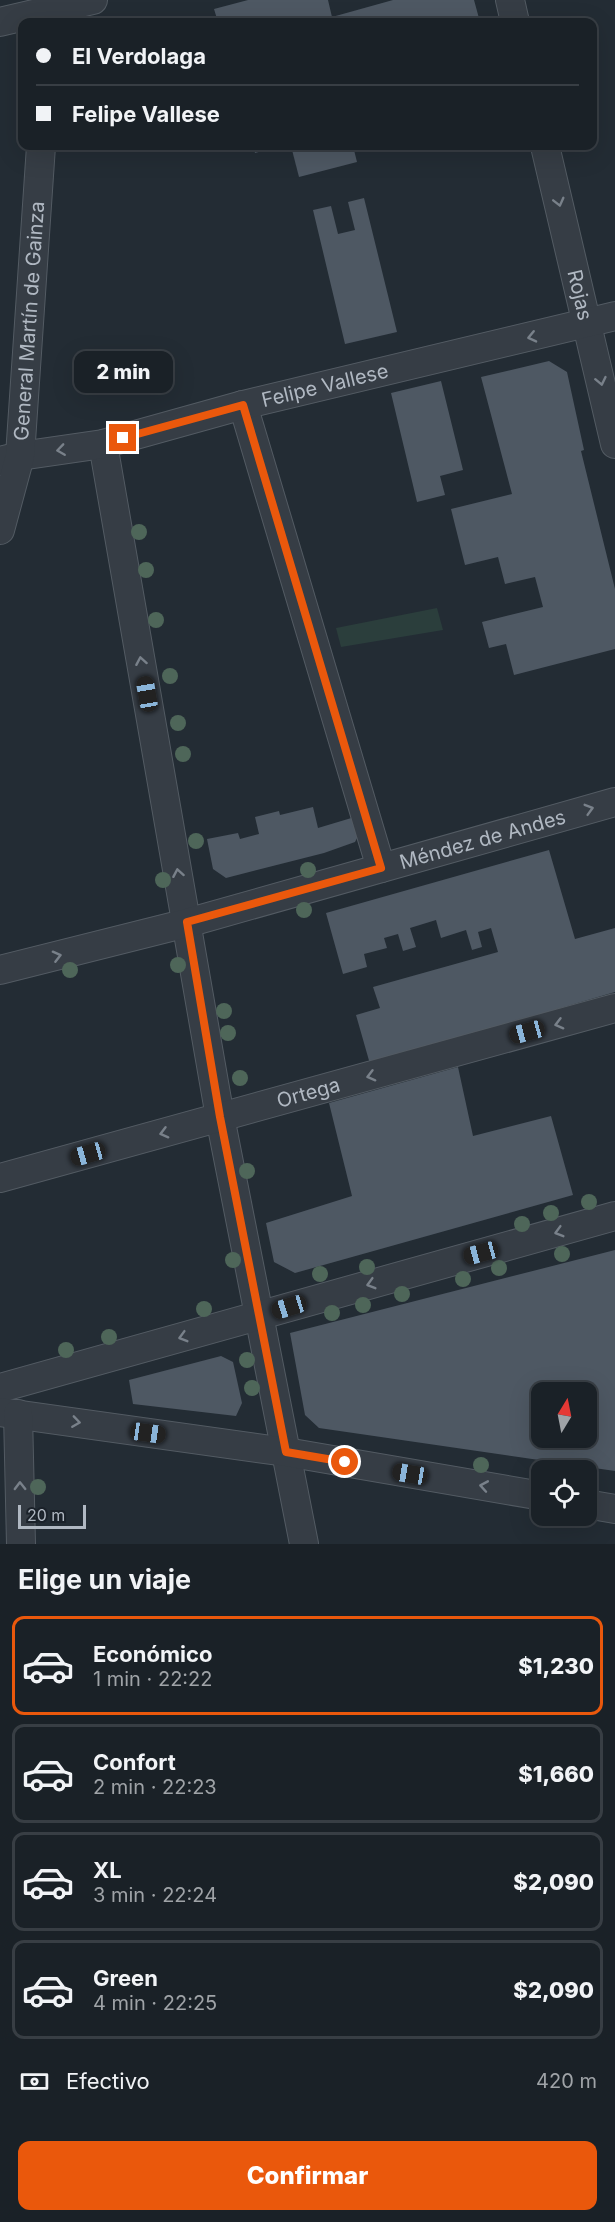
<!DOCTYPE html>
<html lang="es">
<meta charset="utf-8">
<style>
body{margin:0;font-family:Inter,sans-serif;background:#23292f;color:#f1f3f6;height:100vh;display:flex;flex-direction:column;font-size:22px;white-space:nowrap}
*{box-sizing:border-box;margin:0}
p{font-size:20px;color:#9fa3a7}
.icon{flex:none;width:33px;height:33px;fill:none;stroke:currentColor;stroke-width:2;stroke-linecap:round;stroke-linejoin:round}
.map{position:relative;height:1544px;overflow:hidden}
.sheet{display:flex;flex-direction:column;background:#1a2127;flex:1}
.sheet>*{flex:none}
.top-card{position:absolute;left:18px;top:18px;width:579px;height:132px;border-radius:12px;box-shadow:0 6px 24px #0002,0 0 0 2px #383e44;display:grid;align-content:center;height:132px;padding:0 18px;background:#1a2127}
.needle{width:39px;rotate:10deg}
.controls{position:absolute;left:531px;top:1382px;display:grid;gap:12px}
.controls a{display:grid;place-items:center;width:66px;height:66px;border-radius:12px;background:#1a2127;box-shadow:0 6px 24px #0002,0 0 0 2px #383e44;font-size:30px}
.scale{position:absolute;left:18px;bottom:15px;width:68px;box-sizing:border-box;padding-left:6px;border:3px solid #b0b8c2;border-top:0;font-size:16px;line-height:21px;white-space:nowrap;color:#b0b8c2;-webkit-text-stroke:4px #1b222a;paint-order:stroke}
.end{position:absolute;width:27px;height:27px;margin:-14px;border:8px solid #ea580c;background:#fff;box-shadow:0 0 0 3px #fff}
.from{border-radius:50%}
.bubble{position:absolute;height:42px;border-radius:12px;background:#1a2127;box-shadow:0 6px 24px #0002,0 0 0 2px #383e44;font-size:20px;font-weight:800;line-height:42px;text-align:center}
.car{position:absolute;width:18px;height:36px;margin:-18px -9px;border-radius:8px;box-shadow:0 0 4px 2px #0007;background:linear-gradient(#222 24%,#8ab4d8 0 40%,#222 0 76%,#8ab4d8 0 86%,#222 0)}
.top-card b{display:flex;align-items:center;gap:21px;height:57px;font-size:22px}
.top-card b+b{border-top:2px solid #383e44}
.top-card i{width:15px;height:15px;background:#f1f3f6}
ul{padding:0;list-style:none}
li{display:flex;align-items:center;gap:18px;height:99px;margin:0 12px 9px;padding:0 6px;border:3px solid #383e44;border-radius:12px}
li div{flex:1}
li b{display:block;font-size:22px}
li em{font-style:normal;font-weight:800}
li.current{border-color:#ea580c}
li>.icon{width:54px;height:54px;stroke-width:1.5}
h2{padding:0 18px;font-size:27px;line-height:72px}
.pay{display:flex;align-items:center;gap:15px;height:66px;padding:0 18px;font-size:22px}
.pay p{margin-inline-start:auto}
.button{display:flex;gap:12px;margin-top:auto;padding:12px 18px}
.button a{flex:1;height:69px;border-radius:12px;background:#ea580c;color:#fff;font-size:24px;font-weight:800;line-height:69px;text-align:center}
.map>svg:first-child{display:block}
.green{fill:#2b3e3c}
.building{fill:#4e5863;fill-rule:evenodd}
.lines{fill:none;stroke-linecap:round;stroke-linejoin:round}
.minor-casing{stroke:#535b63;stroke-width:30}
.minor{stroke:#363d45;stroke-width:28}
.tree{fill:#4e6659}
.oneway{stroke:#79818a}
.route{stroke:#ea580c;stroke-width:8}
.labels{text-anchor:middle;stroke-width:6;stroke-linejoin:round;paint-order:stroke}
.street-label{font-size:20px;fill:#b0b8c2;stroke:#1b222a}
</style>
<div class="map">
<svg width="615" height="1544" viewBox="0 0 615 1544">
<rect width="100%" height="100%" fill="#232c34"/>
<polygon class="green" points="437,608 443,630 341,647 336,628"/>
<g class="building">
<polygon points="248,0 328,0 332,17 393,0 474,0 480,22 218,22 214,9"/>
<polygon points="253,146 281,146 255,153"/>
<polygon points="291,146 353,146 357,162 299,177"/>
<polygon points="364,198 397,332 345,344 313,210 331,206 338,234 355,230 348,202"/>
<polygon points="549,361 567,372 584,450 581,451 615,589 615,649 514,675 506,644 489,648 482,622 543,607 535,577 505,584 498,557 465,565 451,509 512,494 481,377"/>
<polygon points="441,381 463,470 440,476 445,495 417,502 391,393"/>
<polygon points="313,807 318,828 358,816 361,830 355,842 324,853 226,878 213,869 207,839 238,833 240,839 259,834 255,817 279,811 280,815"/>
<polygon points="549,850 575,939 615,928 615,992 370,1064 356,1015 380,1008 373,987 498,952 491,928 478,932 482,947 472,950 466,930 441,938 436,920 410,928 416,947 403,951 398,934 384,938 387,948 364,954 367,967 343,974 326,913"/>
<polygon points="458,1067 473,1136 551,1116 573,1195 295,1273 274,1262 266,1223 352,1196 329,1103"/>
<path d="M615,1250V1471L319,1428L305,1415L290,1333ZM542,1392H586V1437H542Z"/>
<polygon points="221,1356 233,1362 242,1403 236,1416 133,1404 129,1380"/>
</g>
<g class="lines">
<g class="minor-casing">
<g id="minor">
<polyline points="510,0 515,22"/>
<polyline points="0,22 93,0"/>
<path id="s1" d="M545,146L615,444"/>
<polyline points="243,405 381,868"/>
<polyline points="103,444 220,1117 304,1544"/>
<path id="s2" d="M0,461L20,456L103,444L243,405L615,316"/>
<path id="s3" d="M0,530L20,456L41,146"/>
<path id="s4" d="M0,970L187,923L615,802"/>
<path id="s5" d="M0,1178L615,1008"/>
<polyline points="0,1388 615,1216"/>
<polyline points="0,1412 286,1452 542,1496"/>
<polyline points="18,1414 21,1544"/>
<polyline points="586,1504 615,1509"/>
</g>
</g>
<use href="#minor" class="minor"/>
</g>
<g class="tree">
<circle cx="139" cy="532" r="8"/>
<circle cx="146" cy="570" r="8"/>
<circle cx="156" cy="620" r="8"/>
<circle cx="170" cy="676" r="8"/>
<circle cx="178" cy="723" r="8"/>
<circle cx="183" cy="754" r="8"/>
<circle cx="196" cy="841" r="8"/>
<circle cx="308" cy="870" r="8"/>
<circle cx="163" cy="880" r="8"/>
<circle cx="304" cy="910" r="8"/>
<circle cx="178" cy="965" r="8"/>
<circle cx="70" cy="970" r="8"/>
<circle cx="224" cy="1011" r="8"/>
<circle cx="228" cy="1033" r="8"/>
<circle cx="240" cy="1078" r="8"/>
<circle cx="247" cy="1171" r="8"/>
<circle cx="589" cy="1202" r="8"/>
<circle cx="551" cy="1213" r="8"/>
<circle cx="522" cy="1224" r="8"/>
<circle cx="562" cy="1254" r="8"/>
<circle cx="233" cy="1260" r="8"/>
<circle cx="367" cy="1267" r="8"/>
<circle cx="499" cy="1268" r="8"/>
<circle cx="320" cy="1274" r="8"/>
<circle cx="463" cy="1279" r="8"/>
<circle cx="402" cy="1294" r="8"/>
<circle cx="363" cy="1305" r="8"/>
<circle cx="204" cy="1309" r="8"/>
<circle cx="332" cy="1313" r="8"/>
<circle cx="109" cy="1337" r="8"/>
<circle cx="66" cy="1350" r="8"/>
<circle cx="247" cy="1360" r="8"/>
<circle cx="252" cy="1388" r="8"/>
<circle cx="481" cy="1465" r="8"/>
<circle cx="38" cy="1487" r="8"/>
</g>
<defs><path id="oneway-chevron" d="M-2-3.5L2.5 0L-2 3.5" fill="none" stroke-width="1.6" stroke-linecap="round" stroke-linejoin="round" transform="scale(1.5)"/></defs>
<g class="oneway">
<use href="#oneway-chevron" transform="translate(559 202) rotate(76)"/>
<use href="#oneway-chevron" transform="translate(532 337) rotate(167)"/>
<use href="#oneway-chevron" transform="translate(601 381) rotate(78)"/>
<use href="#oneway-chevron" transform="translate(61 450) rotate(172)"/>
<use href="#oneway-chevron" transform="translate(141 661) rotate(-100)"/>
<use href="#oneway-chevron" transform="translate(589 809) rotate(-16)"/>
<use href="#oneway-chevron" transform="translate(178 873) rotate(-100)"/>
<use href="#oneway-chevron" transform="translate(57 956) rotate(-14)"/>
<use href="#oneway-chevron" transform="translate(559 1024) rotate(165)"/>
<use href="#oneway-chevron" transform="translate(371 1076) rotate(165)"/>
<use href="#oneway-chevron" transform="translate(164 1133) rotate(165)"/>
<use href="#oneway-chevron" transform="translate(559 1232) rotate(164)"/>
<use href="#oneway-chevron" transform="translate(371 1284) rotate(164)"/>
<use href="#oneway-chevron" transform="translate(183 1337) rotate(164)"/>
<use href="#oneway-chevron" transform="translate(76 1422) rotate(8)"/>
<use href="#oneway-chevron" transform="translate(20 1486) rotate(-91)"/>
<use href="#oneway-chevron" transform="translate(484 1486) rotate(-170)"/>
</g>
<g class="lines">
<polyline class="route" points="123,438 243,405 381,868 187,922 220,1117 286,1452 345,1462"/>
</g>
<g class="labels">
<g class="street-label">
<text dy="7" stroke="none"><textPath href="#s1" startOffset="153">Rojas</textPath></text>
<text dy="7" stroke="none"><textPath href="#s3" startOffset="212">General Martín de Gainza</textPath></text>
<text dy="7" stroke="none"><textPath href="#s2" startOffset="334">Felipe Vallese</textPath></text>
<text dy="7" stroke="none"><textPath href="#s4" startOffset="500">Méndez de Andes</textPath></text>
<text dy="7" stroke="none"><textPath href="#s5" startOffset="320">Ortega</textPath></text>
</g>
</g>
</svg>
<div class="controls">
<a><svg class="needle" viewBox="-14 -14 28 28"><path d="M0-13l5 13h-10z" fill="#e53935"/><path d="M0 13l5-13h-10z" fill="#9fa3a7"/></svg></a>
<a><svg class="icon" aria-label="locate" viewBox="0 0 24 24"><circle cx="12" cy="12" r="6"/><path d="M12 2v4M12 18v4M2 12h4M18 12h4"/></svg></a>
</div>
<div class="scale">20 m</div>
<i class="end from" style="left:345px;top:1462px"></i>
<i class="end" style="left:123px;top:438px"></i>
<div class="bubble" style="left:74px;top:351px;width:99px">2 min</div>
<i class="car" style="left:147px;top:694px;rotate:350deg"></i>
<i class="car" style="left:527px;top:1032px;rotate:255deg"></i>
<i class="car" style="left:88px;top:1154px;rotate:254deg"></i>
<i class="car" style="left:481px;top:1253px;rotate:255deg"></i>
<i class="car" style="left:289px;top:1307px;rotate:253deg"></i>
<i class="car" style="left:148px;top:1433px;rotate:98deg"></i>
<i class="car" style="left:410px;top:1474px;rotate:280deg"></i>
<div class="top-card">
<b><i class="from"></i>El Verdolaga</b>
<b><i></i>Felipe Vallese</b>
</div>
</div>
<section class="sheet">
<h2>Elige un viaje</h2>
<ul>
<li class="current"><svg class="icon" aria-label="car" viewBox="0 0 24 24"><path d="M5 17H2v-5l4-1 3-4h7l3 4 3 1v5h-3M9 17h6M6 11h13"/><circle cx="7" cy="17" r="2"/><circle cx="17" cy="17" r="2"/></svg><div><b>Económico</b><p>1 min · 22:22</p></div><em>$1,230</em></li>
<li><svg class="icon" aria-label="car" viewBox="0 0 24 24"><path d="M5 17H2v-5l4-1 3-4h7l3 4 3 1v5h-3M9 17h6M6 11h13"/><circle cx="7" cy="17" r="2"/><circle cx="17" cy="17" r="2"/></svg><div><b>Confort</b><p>2 min · 22:23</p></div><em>$1,660</em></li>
<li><svg class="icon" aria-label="car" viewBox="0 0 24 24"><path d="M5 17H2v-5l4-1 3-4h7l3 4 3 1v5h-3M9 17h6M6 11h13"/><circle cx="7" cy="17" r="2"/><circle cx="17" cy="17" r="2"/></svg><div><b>XL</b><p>3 min · 22:24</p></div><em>$2,090</em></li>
<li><svg class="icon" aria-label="car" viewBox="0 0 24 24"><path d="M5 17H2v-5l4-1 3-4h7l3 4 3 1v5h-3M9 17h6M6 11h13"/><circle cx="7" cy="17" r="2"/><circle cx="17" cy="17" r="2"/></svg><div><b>Green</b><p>4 min · 22:25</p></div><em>$2,090</em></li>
</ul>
<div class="pay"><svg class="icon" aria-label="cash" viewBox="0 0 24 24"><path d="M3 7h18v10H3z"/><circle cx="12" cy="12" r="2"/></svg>Efectivo<p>420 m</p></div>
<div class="button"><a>Confirmar</a></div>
</section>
